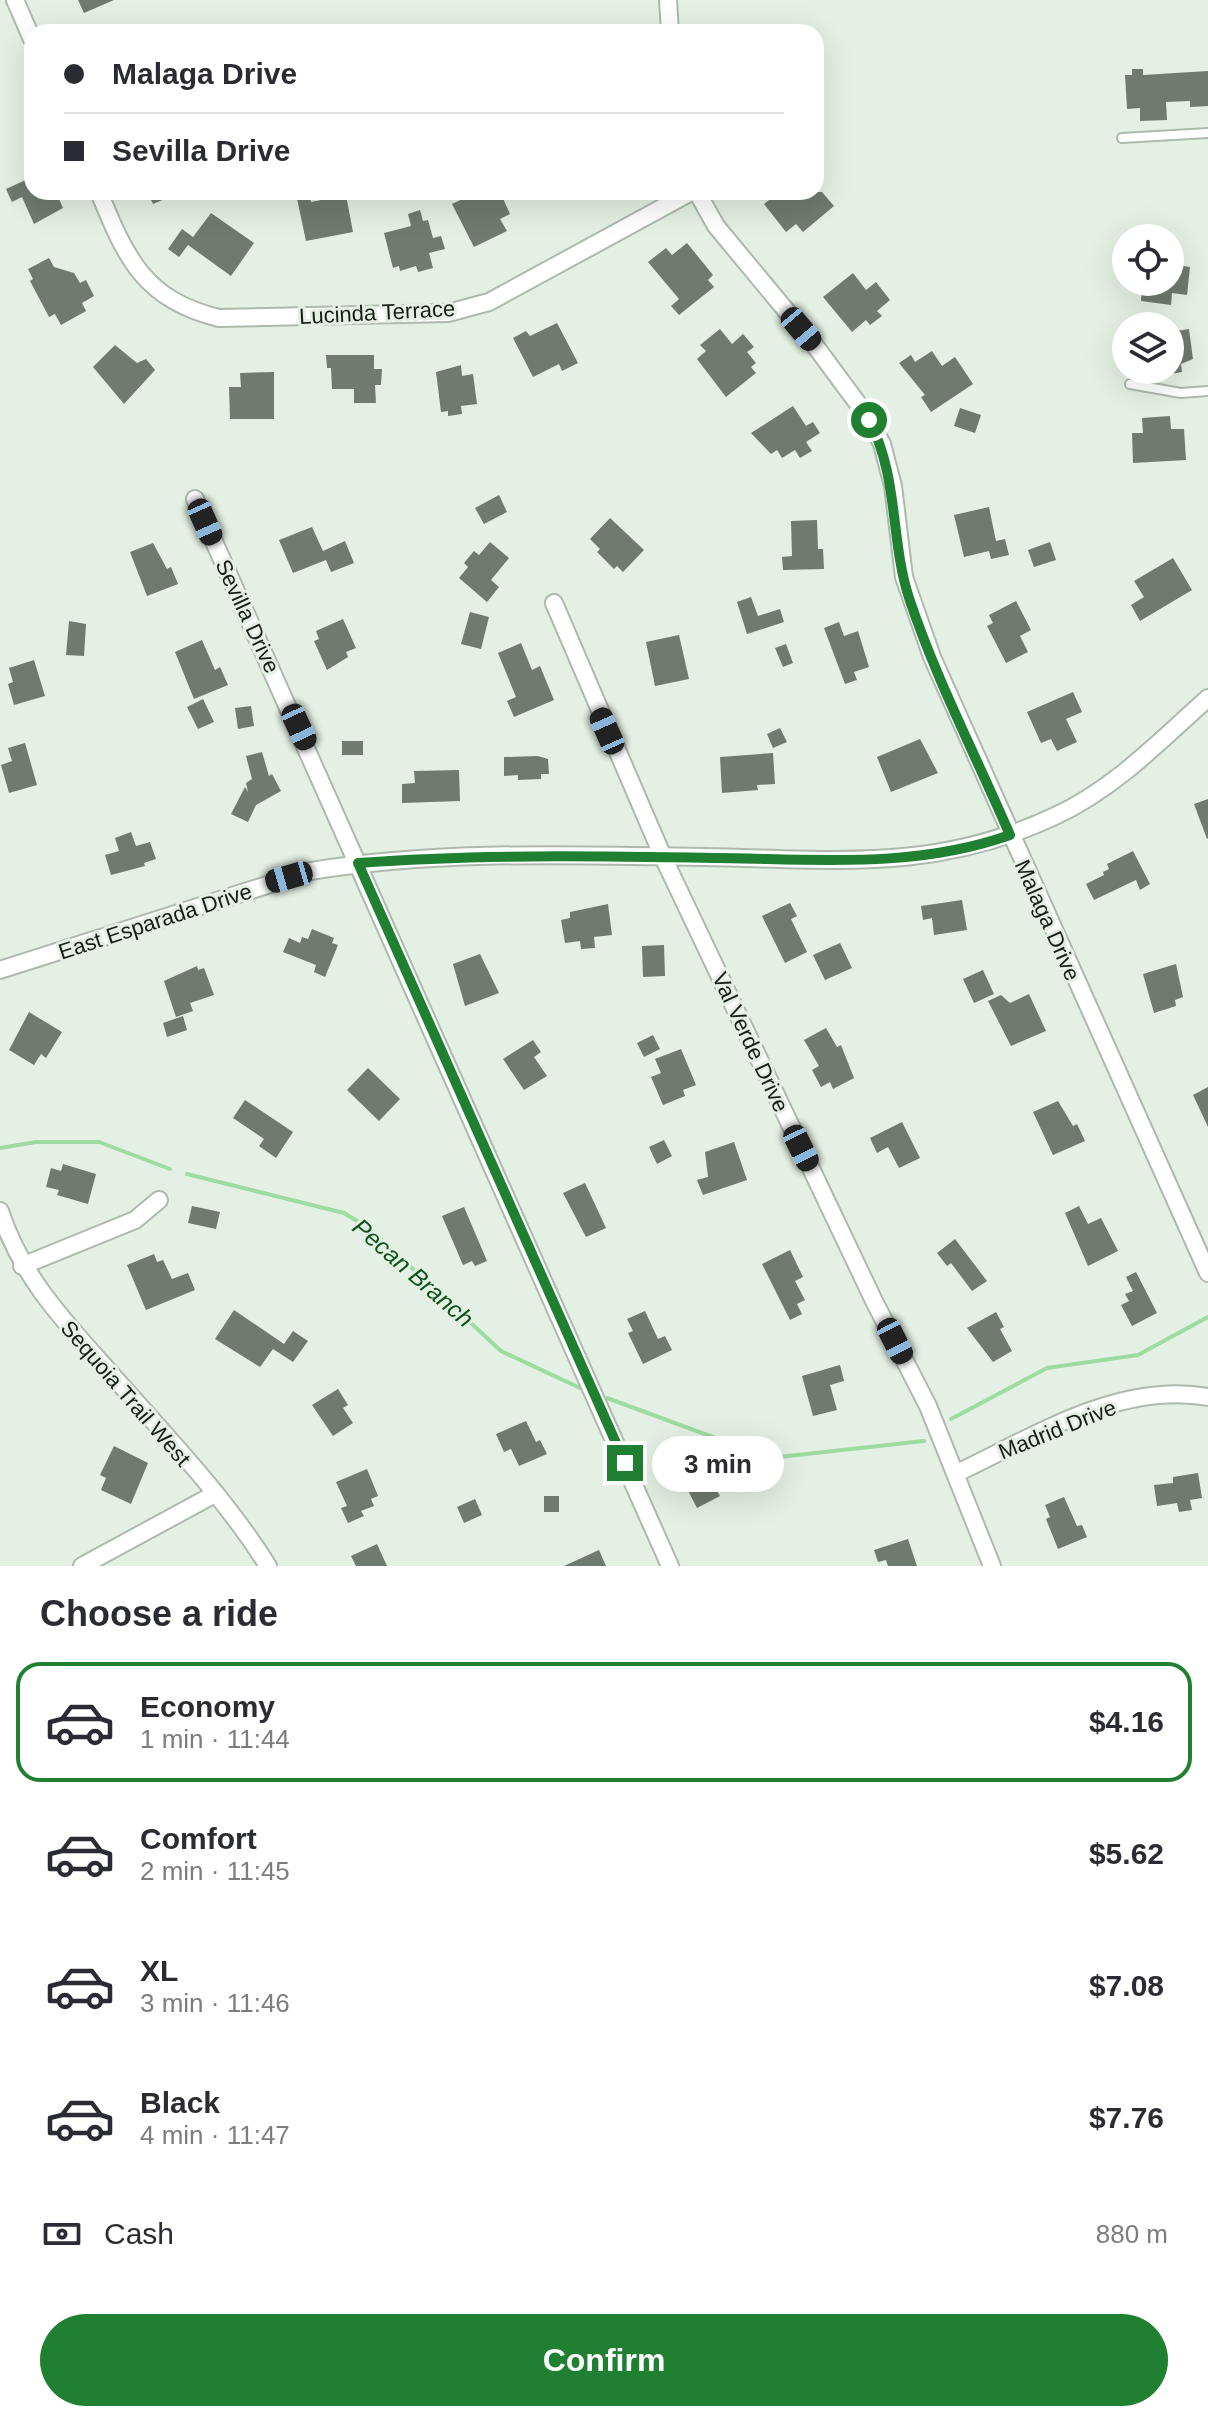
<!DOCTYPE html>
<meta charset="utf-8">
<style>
body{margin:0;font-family:Helvetica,sans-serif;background:#f7f7f7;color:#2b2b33;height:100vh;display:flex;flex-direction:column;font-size:30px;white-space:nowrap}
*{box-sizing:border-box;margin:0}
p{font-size:26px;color:#7c7c81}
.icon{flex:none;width:44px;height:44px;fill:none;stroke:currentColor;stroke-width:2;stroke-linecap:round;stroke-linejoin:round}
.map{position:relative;height:1566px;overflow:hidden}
.drawer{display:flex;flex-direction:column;background:#fff;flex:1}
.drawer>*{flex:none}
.guide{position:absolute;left:24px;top:24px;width:800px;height:176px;border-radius:24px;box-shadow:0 8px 32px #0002;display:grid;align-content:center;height:176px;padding:0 40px;background:#fff}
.controls{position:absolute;left:1112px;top:224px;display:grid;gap:16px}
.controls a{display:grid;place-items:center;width:72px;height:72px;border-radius:50%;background:#fff;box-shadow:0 8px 32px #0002;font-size:40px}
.end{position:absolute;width:36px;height:36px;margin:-18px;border:10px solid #208031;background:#fff;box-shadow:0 0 0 4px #fff}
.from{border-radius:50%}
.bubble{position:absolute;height:56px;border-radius:28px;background:#fff;box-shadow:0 8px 32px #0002;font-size:26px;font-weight:600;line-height:56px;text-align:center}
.car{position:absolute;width:24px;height:48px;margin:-24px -12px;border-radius:10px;box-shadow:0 0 6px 2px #0007;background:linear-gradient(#222 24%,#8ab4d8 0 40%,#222 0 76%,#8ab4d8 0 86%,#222 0)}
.guide b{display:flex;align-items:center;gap:28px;height:76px;font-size:30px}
.guide b+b{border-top:2px solid #e1e1e2}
.guide i{width:20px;height:20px;background:#2b2b33}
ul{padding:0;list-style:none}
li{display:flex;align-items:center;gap:24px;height:120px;margin:0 16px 12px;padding:0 24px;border:4px solid transparent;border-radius:24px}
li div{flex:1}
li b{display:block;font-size:30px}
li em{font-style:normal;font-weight:600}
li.on{border-color:#208031}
li>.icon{width:72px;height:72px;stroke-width:1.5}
h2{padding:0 40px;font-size:36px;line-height:96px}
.pay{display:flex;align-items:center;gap:20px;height:88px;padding:0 40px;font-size:30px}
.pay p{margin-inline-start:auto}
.action{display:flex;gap:16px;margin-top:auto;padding:16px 40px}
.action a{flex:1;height:92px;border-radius:48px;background:#208031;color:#fff;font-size:32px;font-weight:600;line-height:92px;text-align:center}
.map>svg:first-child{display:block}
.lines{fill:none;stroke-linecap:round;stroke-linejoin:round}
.stream{stroke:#9cdca0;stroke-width:4}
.building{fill:#707a70}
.service-casing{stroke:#aeb9ae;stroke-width:12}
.minor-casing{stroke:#aeb9ae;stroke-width:20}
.service{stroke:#fff;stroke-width:8}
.minor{stroke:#fff;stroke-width:16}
.route{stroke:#208031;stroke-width:10}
.labels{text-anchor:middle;stroke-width:6;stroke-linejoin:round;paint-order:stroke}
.street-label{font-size:22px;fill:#181c18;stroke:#e4f0e4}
.water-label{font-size:24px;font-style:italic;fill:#0e521b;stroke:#e4f0e4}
</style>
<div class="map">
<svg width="1208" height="1566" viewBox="0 0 1208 1566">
<rect width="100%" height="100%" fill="#e4f0e4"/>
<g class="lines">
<g class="stream">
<polyline points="0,1148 36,1142 99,1142 170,1169"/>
<polyline points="187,1174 344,1213 370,1229 501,1351 580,1388"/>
<polyline points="607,1398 770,1458 924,1441"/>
<polyline points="951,1419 1047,1368 1138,1355 1208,1317"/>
</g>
</g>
<g class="building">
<polygon points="78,0 114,0 84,13"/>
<polygon points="1132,69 1143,69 1143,75 1208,71 1208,106 1190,107 1190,101 1166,102 1167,120 1140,121 1140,108 1127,109 1125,75 1132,75"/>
<polygon points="32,177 32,192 56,192 63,208 34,224 22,197 12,202 6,189"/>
<polygon points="147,192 181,192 153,204"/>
<polygon points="309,192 311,202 346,195 353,232 306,241 296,194"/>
<polygon points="477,192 500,192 510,214 500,219 507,231 474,247 452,204"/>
<polygon points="779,192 822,192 834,206 803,232 796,224 786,232 764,204"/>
<polygon points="420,210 423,221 428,220 433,238 441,236 445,249 429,253 433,268 418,272 416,266 400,271 399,266 393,268 384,233 411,226 408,214"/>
<polygon points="211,213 254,243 231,276 188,245 179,257 168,249 182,229 193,237"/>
<polygon points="687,243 713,275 708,280 714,287 679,315 671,306 679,299 648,262 666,248 672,255"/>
<polygon points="49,258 54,267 74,273 80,283 86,280 94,296 82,303 86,311 61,325 55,314 49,317 30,281 33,279 28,269"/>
<polygon points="1170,264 1190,267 1187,295 1172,293 1171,305 1141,301 1142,282 1170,282"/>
<polygon points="853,273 866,290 876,282 890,300 877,311 882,316 870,325 866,320 852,332 823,297"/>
<polygon points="557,323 578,363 562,371 559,364 533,377 513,338 526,331 530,336"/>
<polygon points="720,329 732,344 743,334 754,347 747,352 756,363 751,367 756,373 726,397 697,359 706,351 700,345"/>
<polygon points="1189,329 1193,359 1181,364 1182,372 1170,374 1170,332"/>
<polygon points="115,345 137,363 146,359 155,370 124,404 93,367"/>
<polygon points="932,351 942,366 955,357 973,384 931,412 921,397 925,395 899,363 911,355 915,362"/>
<polygon points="326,355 374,355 374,369 382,369 381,385 375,385 376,403 354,403 354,389 332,389 331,368 327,368"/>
<polygon points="461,365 462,376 473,374 477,404 461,406 462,414 448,416 448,411 441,412 436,372"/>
<polygon points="274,372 274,419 230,419 229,387 241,387 240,373"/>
<polygon points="793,406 806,426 813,422 820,433 806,442 812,451 800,458 795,450 782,458 777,450 771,454 751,433"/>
<polygon points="960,408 981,415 975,433 954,426"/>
<polygon points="1170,416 1171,429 1184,429 1186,460 1133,463 1132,433 1143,433 1142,418"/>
<polygon points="499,495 507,512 484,524 475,508"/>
<polygon points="989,507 996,541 1005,539 1009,555 991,559 989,551 964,557 954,515"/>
<polygon points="610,518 644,550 623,572 617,566 614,569 597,552 600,549 590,539"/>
<polygon points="817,520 818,549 823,549 824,569 783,570 782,557 792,556 791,521"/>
<polygon points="312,527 323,551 345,541 354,563 331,572 326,560 293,573 279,540"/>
<polygon points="490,542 509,558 491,580 499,587 487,602 459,578 468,567 464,563 474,551 479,555"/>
<polygon points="1050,542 1056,560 1034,567 1028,550"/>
<polygon points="153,543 167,569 171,567 178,584 147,596 130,552"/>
<polygon points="1173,558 1192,590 1140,621 1131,605 1144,597 1134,581"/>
<polygon points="751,597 758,616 780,609 784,622 747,634 737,602"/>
<polygon points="1016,601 1031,630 1020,636 1028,652 1006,663 987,626 993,623 989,615"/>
<polygon points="470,612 489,617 481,649 461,644"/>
<polygon points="343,619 356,648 346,652 348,657 327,670 314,641 319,639 316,631"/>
<polygon points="69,621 86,624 84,656 66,655"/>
<polygon points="839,622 844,636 858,631 869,667 854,672 857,680 845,684 824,628"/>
<polygon points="679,635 689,679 655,686 646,642"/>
<polygon points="202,640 215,670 220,667 228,685 194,699 175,652"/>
<polygon points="521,643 532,670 540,666 554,700 514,717 507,701 516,697 498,653"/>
<polygon points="786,644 793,663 783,667 775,648"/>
<polygon points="34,660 45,696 14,705 8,684 13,682 9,668"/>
<polygon points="1073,692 1082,712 1066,719 1077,742 1057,751 1051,739 1041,743 1027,712"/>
<polygon points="203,699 214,722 198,729 187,707"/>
<polygon points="251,706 254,726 238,729 235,708"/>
<polygon points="780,728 787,742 773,748 767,734"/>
<polygon points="920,739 938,773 891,792 877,757"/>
<rect x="342" y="741" width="21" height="14"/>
<polygon points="25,743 37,785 9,793 1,765 12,761 8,748"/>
<polygon points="262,752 269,776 272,774 281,791 256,805 248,822 231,814 245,787 248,792 246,783 252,779 246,756"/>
<polygon points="773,753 775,784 757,785 758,790 722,793 720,757"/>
<polygon points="538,756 548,759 549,774 541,774 541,779 518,780 518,775 504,776 504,757"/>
<polygon points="459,770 460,801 402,803 402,784 415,783 414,771"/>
<polygon points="1208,799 1208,838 1207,839 1194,804"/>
<polygon points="131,832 136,846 150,842 156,859 144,863 145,866 111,875 105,855 119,851 115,838"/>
<polygon points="1133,851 1150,884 1140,890 1136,880 1094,900 1086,884 1104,875 1103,872 1109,869 1107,864"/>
<polygon points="962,900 967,930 934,935 932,918 923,920 921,906"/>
<polygon points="790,903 797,916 791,919 807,952 785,963 762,916"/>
<polygon points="608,904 612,935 594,937 595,948 581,949 580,941 565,943 561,920 570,918 570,912"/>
<polygon points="312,929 334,938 332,943 338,945 325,977 314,972 316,965 283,952 289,938 300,943 302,937 308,939"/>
<polygon points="840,943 852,968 825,980 813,955"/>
<polygon points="664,945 665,976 643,977 642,946"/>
<polygon points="480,954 499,993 465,1006 453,964"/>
<polygon points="1176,964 1183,997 1175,1000 1176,1006 1154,1013 1143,974"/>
<polygon points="197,966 198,970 204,968 214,995 190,1003 193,1011 176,1017 164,981"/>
<polygon points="983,970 994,994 974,1003 963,979"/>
<polygon points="1029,994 1046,1031 1011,1046 988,1001 1001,995 1010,1003"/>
<polygon points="29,1012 62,1032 46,1058 41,1054 34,1065 9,1050"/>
<polygon points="183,1016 187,1030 167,1037 163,1023"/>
<polygon points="826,1028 837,1047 841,1045 854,1078 833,1089 830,1082 821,1087 812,1070 819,1066 804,1040"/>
<polygon points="653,1035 660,1049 644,1057 637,1043"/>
<polygon points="533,1040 541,1052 534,1057 547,1076 524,1090 503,1059"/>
<polygon points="681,1049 696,1085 683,1090 685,1096 663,1105 651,1077 661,1073 655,1059"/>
<polygon points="368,1068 400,1099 379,1121 347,1090"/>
<polygon points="1208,1087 1208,1127 1193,1095"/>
<polygon points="245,1100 293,1132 276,1158 259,1146 264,1139 233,1118"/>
<polygon points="1058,1101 1073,1126 1077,1124 1085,1141 1053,1155 1033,1112"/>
<polygon points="902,1122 920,1158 899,1168 888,1147 877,1153 870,1138"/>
<polygon points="664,1140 672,1156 657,1164 649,1147"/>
<polygon points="734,1142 747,1180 703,1195 697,1180 708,1177 705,1152"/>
<polygon points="63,1164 96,1174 88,1204 57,1195 59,1190 46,1187 51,1168 61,1171"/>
<polygon points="585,1183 606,1228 586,1237 563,1193"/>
<polygon points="192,1206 220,1212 216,1229 188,1223"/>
<polygon points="1079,1206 1088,1224 1101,1218 1118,1251 1088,1266 1065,1213"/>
<polygon points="464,1207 487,1261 475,1266 472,1261 463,1265 442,1216"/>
<polygon points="955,1239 987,1281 972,1291 951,1263 947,1266 937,1253"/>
<polygon points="790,1250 803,1277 795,1281 805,1300 797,1304 802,1314 790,1320 762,1264"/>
<polygon points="154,1254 157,1262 163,1260 172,1279 188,1273 195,1290 146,1310 127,1265"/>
<polygon points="1136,1272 1157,1313 1132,1326 1121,1305 1129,1301 1125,1294 1133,1291 1126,1277"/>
<polygon points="234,1310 284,1344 293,1331 308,1341 293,1362 273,1349 260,1367 215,1339"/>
<polygon points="645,1311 658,1339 665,1336 672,1350 643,1364 628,1333 633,1331 627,1319"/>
<polygon points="996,1312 1004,1327 1000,1329 1012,1351 993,1362 967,1328"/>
<polygon points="840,1365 844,1381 830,1385 837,1410 813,1416 802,1376"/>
<polygon points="338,1389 348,1405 343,1408 353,1423 333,1436 312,1405"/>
<polygon points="526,1421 536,1442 540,1440 547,1454 519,1466 511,1449 504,1452 496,1434"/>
<polygon points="114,1446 148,1463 131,1504 101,1490 106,1478 100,1475"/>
<polygon points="707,1456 721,1482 714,1485 720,1496 697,1508 678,1471"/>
<polygon points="367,1469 378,1496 371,1499 374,1506 361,1511 364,1516 348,1523 341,1508 347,1506 336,1482"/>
<polygon points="1198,1473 1202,1498 1190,1500 1192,1510 1179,1512 1177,1503 1157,1506 1154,1485 1173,1483 1173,1477"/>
<rect x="544" y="1496" width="15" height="16"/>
<polygon points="1064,1497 1077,1526 1082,1525 1087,1537 1058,1549 1046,1519 1050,1517 1045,1505"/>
<polygon points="475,1499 482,1515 464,1523 457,1507"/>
<polygon points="908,1539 917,1566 888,1566 886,1560 878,1562 874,1550"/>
<polygon points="377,1544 387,1566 356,1566 351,1556"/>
<polygon points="599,1550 606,1566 564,1566"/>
</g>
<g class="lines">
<g class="service-casing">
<g id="service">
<polyline points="1122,138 1208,133"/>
<polyline points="1130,384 1181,393 1208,391"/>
</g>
</g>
<g class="minor-casing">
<g id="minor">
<polyline points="15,0 32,39"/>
<polyline points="668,0 670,32"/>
<path d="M99,192C126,258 144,300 219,318L448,313L489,302L691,192"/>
<polyline points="697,192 716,226 813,343 867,416 882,444 893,486 904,577 932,657 1208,1273"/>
<polyline points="195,499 670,1566"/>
<polyline points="554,603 663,857 874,1301 928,1406 992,1566"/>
<path d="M0,970L311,871C440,850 573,855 704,857C833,859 934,873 1055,816C1114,789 1160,741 1208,698"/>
<path d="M0,1211C21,1275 61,1318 105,1367C161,1431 223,1494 268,1566"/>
<polyline points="22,1266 135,1220 159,1200"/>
<path d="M957,1473C1033,1437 1120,1381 1208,1397"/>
<polyline points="82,1566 213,1495"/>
</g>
</g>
<use href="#service" class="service"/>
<use href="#minor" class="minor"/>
</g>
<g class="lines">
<path class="route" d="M625,1463L358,863C477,854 596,856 716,858C816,859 914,869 1010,835C976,756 936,679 909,598C890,539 899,477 869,420"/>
</g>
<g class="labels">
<g class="street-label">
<text transform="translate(377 312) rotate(-3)" y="8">Lucinda Terrace</text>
<text transform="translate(248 616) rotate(65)" y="8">Sevilla Drive</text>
<text transform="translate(1048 920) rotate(66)" y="8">Malaga Drive</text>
<text transform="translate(155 921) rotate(-18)" y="8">East Esparada Drive</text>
<text transform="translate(751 1042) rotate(65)" y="8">Val Verde Drive</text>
<text transform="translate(126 1393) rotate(49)" y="8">Sequoia Trail West</text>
<text transform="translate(1057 1429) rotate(-22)" y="8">Madrid Drive</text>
</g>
<g class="water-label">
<text transform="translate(413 1273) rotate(41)" y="8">Pecan Branch</text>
</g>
</g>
</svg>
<div class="controls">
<a><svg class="icon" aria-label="locate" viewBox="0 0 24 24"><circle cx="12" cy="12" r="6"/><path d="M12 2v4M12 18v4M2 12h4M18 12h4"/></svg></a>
<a><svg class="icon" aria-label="layers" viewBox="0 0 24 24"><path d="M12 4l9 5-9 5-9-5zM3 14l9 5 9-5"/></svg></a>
</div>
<i class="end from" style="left:869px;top:420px"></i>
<i class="end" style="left:625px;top:1463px"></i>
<div class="bubble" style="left:652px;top:1436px;width:132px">3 min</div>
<i class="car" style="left:801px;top:329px;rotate:140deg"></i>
<i class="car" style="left:205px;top:522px;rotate:156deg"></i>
<i class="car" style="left:299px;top:727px;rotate:155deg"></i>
<i class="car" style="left:607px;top:731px;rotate:336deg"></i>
<i class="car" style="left:289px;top:877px;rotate:254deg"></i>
<i class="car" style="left:801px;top:1148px;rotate:154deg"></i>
<i class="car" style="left:895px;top:1341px;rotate:153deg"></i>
<div class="guide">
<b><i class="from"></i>Malaga Drive</b>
<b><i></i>Sevilla Drive</b>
</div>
</div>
<section class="drawer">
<h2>Choose a ride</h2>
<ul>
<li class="on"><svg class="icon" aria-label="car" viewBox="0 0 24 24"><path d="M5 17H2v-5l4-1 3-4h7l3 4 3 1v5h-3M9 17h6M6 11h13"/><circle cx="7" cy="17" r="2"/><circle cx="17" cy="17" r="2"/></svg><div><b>Economy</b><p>1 min · 11:44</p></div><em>$4.16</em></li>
<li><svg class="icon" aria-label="car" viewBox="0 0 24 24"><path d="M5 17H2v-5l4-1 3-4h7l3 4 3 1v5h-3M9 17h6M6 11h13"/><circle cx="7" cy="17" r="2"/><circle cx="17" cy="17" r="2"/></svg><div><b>Comfort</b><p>2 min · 11:45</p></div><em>$5.62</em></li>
<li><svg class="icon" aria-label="car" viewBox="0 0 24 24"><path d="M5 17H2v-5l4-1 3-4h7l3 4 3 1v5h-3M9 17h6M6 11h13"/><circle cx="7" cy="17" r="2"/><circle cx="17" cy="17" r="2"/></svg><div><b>XL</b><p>3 min · 11:46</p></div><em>$7.08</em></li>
<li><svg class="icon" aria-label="car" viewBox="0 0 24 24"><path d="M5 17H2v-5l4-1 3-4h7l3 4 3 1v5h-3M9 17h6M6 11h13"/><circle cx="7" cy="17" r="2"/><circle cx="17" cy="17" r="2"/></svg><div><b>Black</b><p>4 min · 11:47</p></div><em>$7.76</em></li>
</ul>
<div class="pay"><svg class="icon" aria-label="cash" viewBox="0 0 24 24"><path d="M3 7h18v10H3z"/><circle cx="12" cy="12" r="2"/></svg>Cash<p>880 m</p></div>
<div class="action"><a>Confirm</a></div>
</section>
